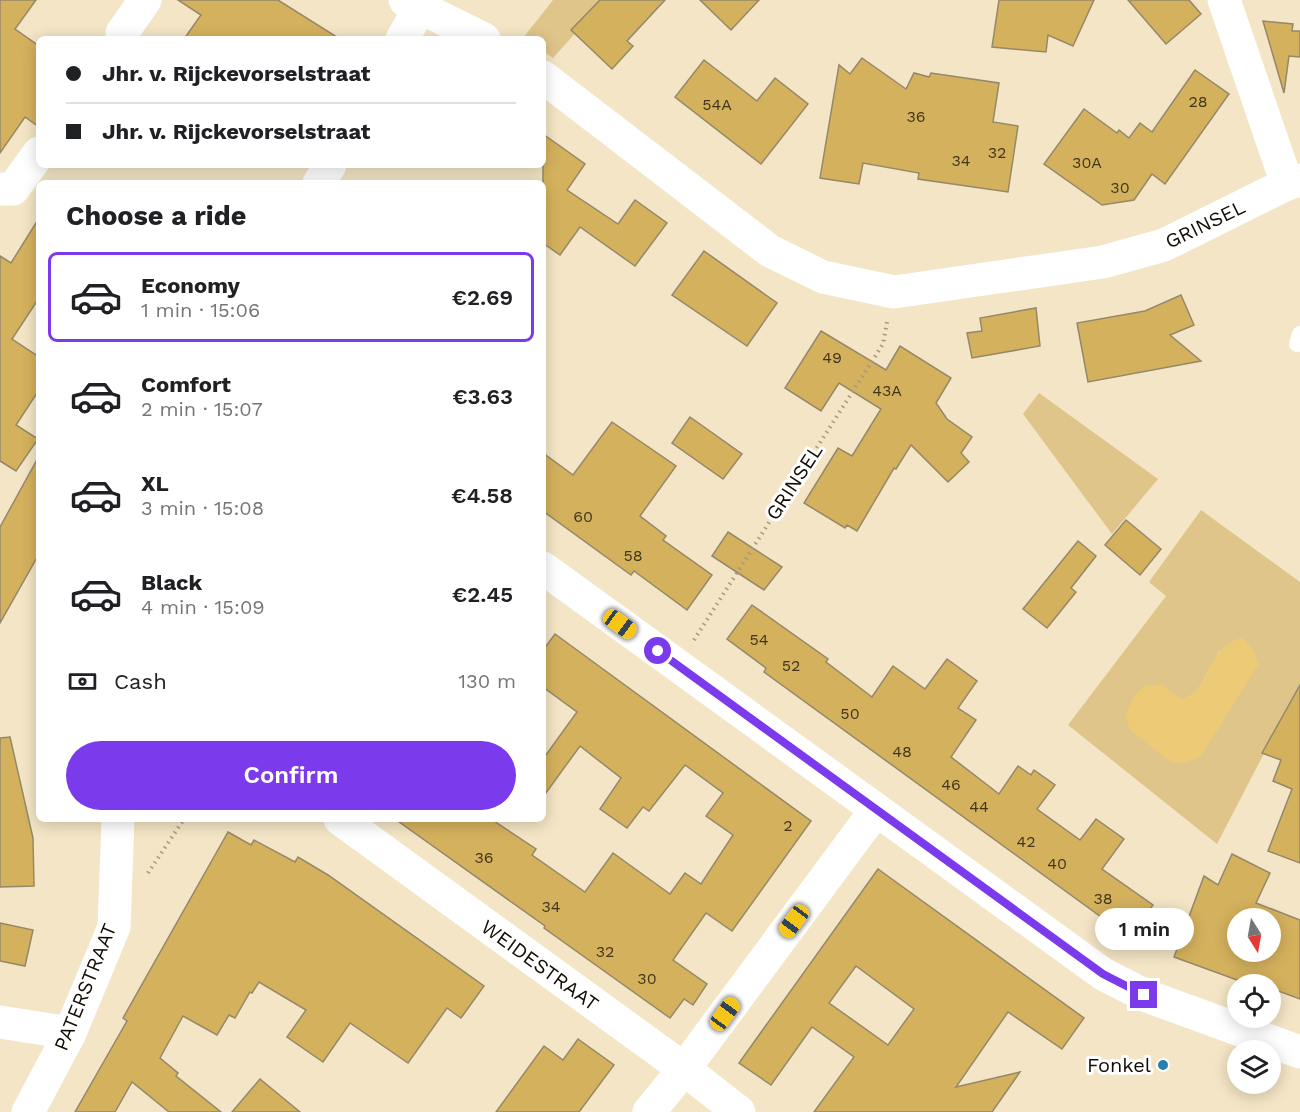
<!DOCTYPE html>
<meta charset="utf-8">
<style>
body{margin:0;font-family:"Work Sans",sans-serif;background:#f6f6f6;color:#202124;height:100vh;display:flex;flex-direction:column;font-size:22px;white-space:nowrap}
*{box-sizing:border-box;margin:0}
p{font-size:20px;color:#757577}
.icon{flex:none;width:33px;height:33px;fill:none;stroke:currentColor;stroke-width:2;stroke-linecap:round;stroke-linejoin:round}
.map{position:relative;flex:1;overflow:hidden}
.panel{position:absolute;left:36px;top:180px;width:510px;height:642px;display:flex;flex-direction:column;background:#fff;border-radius:9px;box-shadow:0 3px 15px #0003}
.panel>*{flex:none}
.top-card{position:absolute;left:36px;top:36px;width:510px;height:132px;border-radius:9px;box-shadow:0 3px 15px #0003;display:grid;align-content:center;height:132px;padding:0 30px;background:#fff}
.needle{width:39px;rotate:169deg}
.fabs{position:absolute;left:1227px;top:908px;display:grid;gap:12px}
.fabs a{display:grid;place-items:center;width:54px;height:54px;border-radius:50%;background:#fff;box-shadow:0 3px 15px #0003;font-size:30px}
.end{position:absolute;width:27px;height:27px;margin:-14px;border:8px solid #7c3aed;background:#fff;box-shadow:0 0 0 3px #fff}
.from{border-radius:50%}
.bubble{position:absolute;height:42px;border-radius:21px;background:#fff;box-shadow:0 3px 15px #0003;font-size:20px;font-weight:600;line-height:42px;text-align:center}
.car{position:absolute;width:18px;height:36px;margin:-18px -9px;border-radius:8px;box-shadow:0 0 4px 2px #0007;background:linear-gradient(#f5c518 24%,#345 0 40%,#f5c518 0 76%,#345 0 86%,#f5c518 0)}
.top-card b{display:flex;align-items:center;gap:21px;height:57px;font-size:22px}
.top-card b+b{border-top:2px solid #e0e0e0}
.top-card i{width:15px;height:15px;background:#202124}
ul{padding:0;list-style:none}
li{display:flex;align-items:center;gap:18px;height:90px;margin:0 12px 9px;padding:0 18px;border:3px solid transparent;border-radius:9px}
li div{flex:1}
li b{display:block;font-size:22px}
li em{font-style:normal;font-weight:600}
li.current{border-color:#7c3aed}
li>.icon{width:54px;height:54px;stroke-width:1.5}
h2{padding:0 30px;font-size:27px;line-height:72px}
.pay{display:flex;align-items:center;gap:15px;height:66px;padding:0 30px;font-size:22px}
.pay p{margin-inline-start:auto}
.button{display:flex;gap:12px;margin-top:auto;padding:12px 30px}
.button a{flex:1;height:69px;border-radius:36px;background:#7c3aed;color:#fff;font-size:24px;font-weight:600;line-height:69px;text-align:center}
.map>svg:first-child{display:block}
.green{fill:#dfc58a;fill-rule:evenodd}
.water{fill:#edca76}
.building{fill:#d4b15d;stroke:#95886a;stroke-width:1.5;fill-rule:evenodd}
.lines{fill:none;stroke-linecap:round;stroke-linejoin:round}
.path{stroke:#a49a81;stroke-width:4;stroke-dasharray:1.5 4.5;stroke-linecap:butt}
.lane{stroke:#fff;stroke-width:16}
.street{stroke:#fff;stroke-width:33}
.secondary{stroke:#fff;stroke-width:33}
.route{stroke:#7c3aed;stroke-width:8}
.poi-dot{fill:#287fae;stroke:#fff;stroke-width:2}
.labels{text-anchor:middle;stroke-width:6;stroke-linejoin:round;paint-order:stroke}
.number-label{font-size:16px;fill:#42361a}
.street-label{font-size:20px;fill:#120d03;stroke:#fff}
.poi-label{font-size:20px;fill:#120d03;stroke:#fff;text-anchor:end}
</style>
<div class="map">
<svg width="1300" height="1112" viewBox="0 0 1300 1112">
<rect width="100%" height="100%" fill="#f3e5c5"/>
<g class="green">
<polygon points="553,0 605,0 553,58 543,51 543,39 523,38"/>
<polygon points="1039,393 1158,479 1112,534 1023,414"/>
<path d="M1201,510L1300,582V684L1217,844L1068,725L1166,596L1149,582ZM1220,650L1185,763L1181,700L1196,693Z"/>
</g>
<path class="water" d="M1242,638L1253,649L1258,665L1201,756L1185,763L1171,762L1130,730L1125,716L1134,696L1144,686L1161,684L1181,699C1211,694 1205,646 1242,638Z"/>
<g class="building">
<polygon points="0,0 36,0 15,29 39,46 39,127 25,117 0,153"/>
<polygon points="178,0 278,0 340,39 184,39 201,15"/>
<polygon points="600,0 665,0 627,41 633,46 612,69 571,30"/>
<polygon points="700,0 759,0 731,30"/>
<polygon points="999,0 1094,0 1073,46 1048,35 1046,52 992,47"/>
<polygon points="1128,0 1189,0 1201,14 1166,44"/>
<polygon points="1263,21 1293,24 1292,31 1300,31 1300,57 1289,56 1284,93"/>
<polygon points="862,58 906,89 914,73 929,77 931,73 999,83 993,122 1018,126 1008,192 918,179 919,173 863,163 859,184 820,178 839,65 850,74"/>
<polygon points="704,60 757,101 775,78 808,104 761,164 675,97"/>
<polygon points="1195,70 1229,94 1165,184 1152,174 1134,200 1102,205 1044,164 1084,109 1117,133 1119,130 1129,138 1140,123 1152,132"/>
<polygon points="543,134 585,164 567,190 618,224 635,200 667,223 635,266 580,227 560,255 543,243"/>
<polygon points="39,218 39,298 12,339 39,357 39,390 16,425 38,439 16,471 0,461 0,256 11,263"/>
<polygon points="704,251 777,303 747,346 672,295"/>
<polygon points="1181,295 1194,325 1170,335 1201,361 1088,382 1077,323 1145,311"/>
<polygon points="1036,308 1040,346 972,358 967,333 982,331 980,318"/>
<polygon points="821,331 886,370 900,346 951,378 936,403 947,419 972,437 961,453 969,462 948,482 911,445 896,469 894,468 857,531 847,525 845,528 804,503 838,448 852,456 881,409 839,383 821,411 785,388"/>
<polygon points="690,417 742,454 723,479 672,443"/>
<polygon points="612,422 676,466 640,516 666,536 663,540 712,575 687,610 634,571 631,575 543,511 543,453 573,475"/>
<polygon points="39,456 39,554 0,623 0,527"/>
<polygon points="1126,520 1161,549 1140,575 1105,545"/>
<polygon points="728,532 782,567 764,590 712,556"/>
<polygon points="1078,541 1096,556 1071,588 1076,592 1047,628 1023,609"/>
<polygon points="752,605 828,659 826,662 872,697 893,666 925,689 947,659 977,681 958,708 976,720 951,757 999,794 1018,766 1031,775 1034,770 1055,785 1037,809 1080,840 1096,819 1124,839 1102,869 1153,905 1130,938 764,672 766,668 727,639"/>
<polygon points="555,634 811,821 732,931 706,913 673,960 707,984 693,1005 684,999 670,1018 544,928 545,926 395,819 491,819 536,849 532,855 585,892 613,853 670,894 685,873 701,884 733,835 706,816 723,793 685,765 649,811 643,807 627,828 600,809 621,778 580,746 543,797 543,759 577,712 543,687 543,650"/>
<polygon points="1300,685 1300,863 1268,851 1292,789 1273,781 1281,760 1262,753"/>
<polygon points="10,737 33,838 34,886 0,887 0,738"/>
<polygon points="228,832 251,845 254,840 295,862 298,857 328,875 484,986 461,1018 447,1008 408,1063 350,1023 323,1062 287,1037 306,1010 259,982 252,993 250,992 235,1018 229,1015 217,1035 183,1016 160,1058 178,1073 176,1076 221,1112 169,1112 132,1082 115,1112 75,1112 127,1021 123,1018"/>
<path d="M1232,854L1270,873L1256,903L1300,920V999L1270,988V984H1248L1174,957L1204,876L1218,885ZM1238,918H1270V951H1238Z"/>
<path d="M878,869L1084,1018L1062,1049L1008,1012L956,1087L1020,1072L992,1112H814L854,1057L812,1027L771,1085L739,1063ZM856,966L914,1009L888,1045L829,1003Z"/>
<polygon points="0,923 33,930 25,966 0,961"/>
<polygon points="578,1039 614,1065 579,1112 496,1112 544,1046 563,1060"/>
<polygon points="260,1079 300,1112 232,1112"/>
</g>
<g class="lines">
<g class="path">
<polyline points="694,640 883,344 887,322"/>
<polyline points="148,873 184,819"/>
</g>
<polyline class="lane" points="1297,344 1300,334"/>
<g class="street">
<polyline points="1224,0 1287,184"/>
<polyline points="122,33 145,0"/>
<polyline points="402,39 420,8"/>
<polyline points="319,183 330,165"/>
<polyline points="0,189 13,189 39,153"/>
<polyline points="543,568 1103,974 1144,995 1300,1052"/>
<polyline points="340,819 684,1069 739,1112"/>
<polyline points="0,1022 70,1033"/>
<polyline points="28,1112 70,1033 114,927 118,819"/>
<polyline points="649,1112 684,1069 876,810"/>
</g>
<g class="secondary">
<polyline points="405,0 484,39"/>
<polyline points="543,77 770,251 823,277 894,292 1103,262 1164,245 1287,184 1300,180"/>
</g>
</g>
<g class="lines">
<polyline class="route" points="658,651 1103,974 1144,995"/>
</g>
<circle class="poi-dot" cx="1163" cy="1065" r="6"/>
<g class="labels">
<g class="number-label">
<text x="1198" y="107">28</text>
<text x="717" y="110">54A</text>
<text x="916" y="122">36</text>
<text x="997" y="158">32</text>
<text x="961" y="166">34</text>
<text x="1087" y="168">30A</text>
<text x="1120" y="193">30</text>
<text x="832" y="363">49</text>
<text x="887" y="396">43A</text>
<text x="583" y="522">60</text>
<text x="633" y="561">58</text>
<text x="759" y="645">54</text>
<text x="791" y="671">52</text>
<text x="850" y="719">50</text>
<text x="902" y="757">48</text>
<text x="951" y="790">46</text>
<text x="979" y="812">44</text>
<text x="788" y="831">2</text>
<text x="1026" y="847">42</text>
<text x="484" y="863">36</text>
<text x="1057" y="869">40</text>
<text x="1103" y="904">38</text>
<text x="551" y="912">34</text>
<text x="605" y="957">32</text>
<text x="647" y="984">30</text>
</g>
<g class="street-label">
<text transform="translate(1205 224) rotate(-26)" y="7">GRINSEL</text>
<text transform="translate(794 482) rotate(-57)" y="7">GRINSEL</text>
<text transform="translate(540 965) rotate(36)" y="7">WEIDESTRAAT</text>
<text transform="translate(85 987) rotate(-68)" y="7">PATERSTRAAT</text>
</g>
<g class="poi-label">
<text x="1151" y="1072">Fonkel</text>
</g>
</g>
</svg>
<div class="fabs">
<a><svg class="needle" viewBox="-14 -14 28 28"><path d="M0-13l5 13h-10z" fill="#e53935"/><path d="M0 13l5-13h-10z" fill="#757577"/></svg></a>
<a><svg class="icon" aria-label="locate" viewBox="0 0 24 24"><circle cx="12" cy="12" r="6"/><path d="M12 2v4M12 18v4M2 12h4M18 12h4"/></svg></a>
<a><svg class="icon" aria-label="layers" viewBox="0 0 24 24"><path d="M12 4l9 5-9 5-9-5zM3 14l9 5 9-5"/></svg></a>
</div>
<i class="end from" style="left:658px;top:651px"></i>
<i class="end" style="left:1144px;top:995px"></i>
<div class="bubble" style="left:1095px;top:908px;width:99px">1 min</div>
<i class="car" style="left:620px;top:624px;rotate:126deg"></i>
<i class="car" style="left:794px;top:921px;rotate:217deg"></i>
<i class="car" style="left:725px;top:1014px;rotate:36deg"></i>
<div class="top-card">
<b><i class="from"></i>Jhr. v. Rijckevorselstraat</b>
<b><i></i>Jhr. v. Rijckevorselstraat</b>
</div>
<section class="panel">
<h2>Choose a ride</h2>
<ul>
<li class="current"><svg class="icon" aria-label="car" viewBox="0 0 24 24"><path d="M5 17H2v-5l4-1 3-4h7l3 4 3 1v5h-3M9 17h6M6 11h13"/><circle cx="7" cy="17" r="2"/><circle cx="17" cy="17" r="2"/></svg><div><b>Economy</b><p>1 min · 15:06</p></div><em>€2.69</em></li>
<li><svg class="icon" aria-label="car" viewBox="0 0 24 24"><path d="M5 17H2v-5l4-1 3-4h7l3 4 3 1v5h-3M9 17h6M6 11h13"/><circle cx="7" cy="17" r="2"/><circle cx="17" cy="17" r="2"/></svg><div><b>Comfort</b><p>2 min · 15:07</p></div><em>€3.63</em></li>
<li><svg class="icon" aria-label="car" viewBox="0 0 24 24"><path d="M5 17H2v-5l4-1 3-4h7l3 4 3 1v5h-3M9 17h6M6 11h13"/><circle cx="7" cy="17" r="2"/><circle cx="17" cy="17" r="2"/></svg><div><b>XL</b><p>3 min · 15:08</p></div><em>€4.58</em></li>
<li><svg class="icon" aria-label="car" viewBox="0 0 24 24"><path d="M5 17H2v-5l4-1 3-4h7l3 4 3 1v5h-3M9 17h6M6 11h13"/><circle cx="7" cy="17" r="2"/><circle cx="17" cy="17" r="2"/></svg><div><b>Black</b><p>4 min · 15:09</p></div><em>€2.45</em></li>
</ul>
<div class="pay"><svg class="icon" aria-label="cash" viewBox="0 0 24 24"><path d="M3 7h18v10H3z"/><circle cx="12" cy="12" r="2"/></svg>Cash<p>130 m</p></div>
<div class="button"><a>Confirm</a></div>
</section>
</div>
